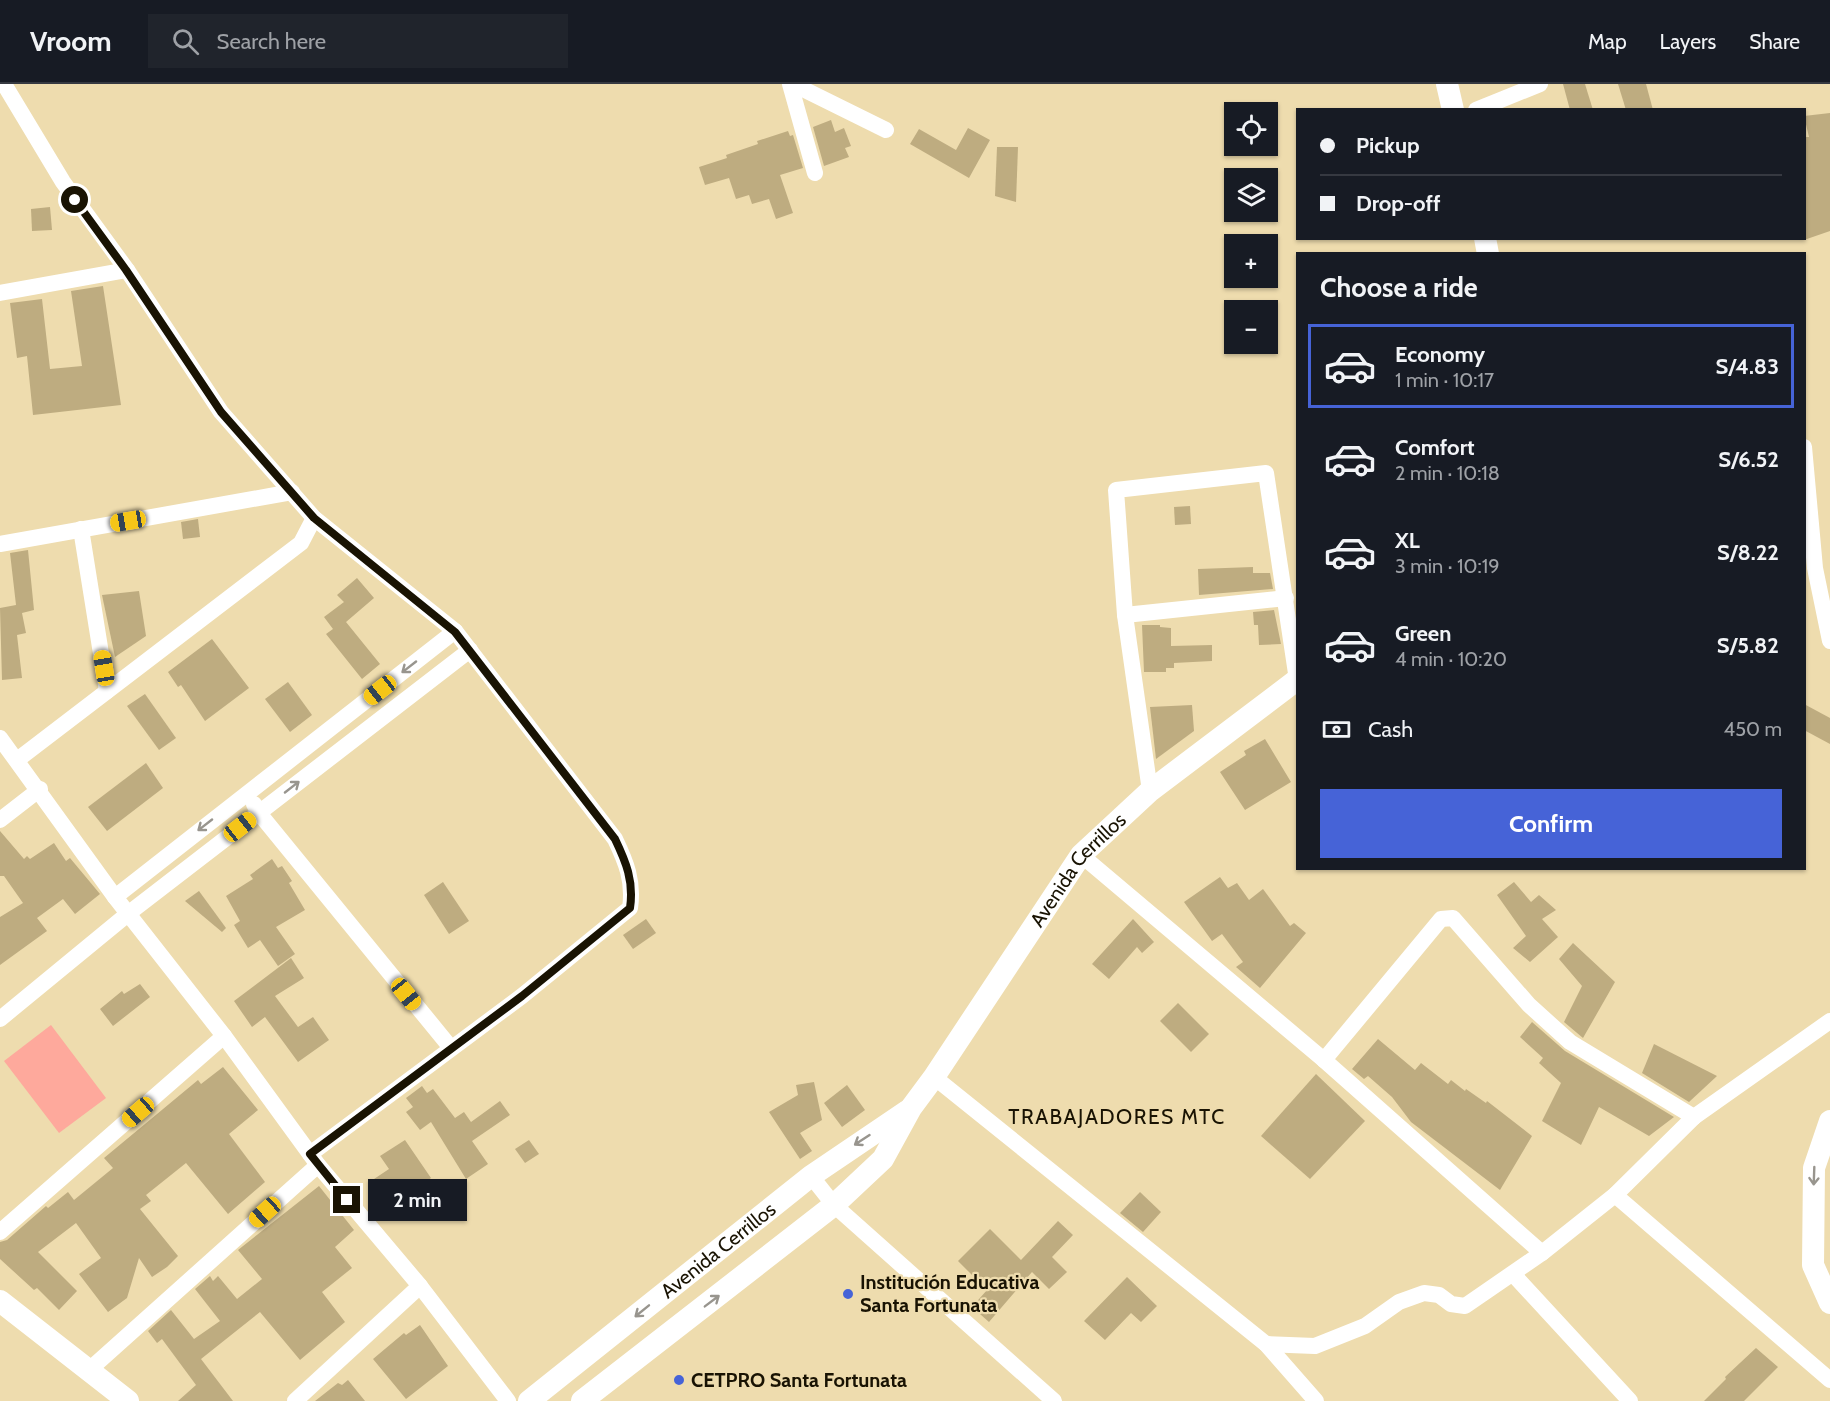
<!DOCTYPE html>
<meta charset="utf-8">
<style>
body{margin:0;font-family:Cabin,sans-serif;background:#20242c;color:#f1f3f6;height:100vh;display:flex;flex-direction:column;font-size:22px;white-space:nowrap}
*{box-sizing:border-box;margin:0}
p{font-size:20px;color:#9ea1a6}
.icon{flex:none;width:33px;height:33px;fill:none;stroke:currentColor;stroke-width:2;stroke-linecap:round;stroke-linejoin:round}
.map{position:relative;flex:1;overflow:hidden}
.sheet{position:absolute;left:1296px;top:168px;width:510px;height:618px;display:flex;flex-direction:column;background:#171b24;border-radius:0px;box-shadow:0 2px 4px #0004}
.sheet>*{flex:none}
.banner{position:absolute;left:1296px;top:24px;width:510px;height:132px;border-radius:0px;box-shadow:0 2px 4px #0004;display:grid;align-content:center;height:132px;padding:0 24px;background:#171b24}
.buttons{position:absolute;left:1224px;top:18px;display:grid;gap:12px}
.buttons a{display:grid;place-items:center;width:54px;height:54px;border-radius:0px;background:#171b24;box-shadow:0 2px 4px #0004;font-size:30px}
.end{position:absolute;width:27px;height:27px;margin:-14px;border:8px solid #191303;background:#fff;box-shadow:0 0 0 3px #fff}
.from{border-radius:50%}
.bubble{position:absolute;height:42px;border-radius:0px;background:#171b24;box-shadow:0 2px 4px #0004;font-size:20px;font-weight:700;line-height:42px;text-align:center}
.car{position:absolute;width:18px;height:36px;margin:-18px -9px;border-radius:8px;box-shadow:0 0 4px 2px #0007;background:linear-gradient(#f5c518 24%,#345 0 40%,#f5c518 0 76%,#345 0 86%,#f5c518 0)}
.banner b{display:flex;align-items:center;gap:21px;height:57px;font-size:22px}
.banner b+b{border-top:2px solid #363941}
.banner i{width:15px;height:15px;background:#f1f3f6}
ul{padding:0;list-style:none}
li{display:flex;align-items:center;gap:18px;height:84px;margin:0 12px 9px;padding:0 12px;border:3px solid transparent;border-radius:0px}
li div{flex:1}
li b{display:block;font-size:22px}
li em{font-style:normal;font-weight:700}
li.current{border-color:#4663d7}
li>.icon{width:54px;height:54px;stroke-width:1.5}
h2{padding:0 24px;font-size:27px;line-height:72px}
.pay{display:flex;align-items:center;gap:15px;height:66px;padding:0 24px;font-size:22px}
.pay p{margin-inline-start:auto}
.cta{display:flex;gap:12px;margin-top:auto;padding:12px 24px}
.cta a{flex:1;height:69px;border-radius:0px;background:#4663d7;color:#fff;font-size:24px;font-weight:700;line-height:69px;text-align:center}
header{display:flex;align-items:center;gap:36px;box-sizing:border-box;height:84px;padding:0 30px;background:#171b24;border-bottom:2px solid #363941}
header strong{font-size:28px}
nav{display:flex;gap:33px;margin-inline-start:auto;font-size:21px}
.search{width:420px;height:54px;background:#20242c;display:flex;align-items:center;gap:15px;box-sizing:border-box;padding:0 21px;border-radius:0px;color:#9ea1a6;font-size:22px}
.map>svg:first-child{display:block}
.green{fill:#fea99c}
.building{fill:#beac80}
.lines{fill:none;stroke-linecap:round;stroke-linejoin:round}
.street{stroke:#fff;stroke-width:16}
.secondary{stroke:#fff;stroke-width:22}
.oneway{stroke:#98958e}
.route{stroke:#191303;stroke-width:8}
.poi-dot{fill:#4663d7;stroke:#eedcae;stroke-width:2}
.labels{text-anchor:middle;stroke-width:4.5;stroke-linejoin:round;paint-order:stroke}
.street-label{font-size:20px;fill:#191303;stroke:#eedcae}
.poi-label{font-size:20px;font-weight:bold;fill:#191303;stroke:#eedcae;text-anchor:start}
.neighbourhood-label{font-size:21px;letter-spacing:1.5px;fill:#191303;stroke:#eedcae}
</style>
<header>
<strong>Vroom</strong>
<div class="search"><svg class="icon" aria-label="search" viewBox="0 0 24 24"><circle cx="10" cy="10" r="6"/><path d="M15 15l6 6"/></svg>Search here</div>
<nav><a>Map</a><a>Layers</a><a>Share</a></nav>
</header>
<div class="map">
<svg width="1830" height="1317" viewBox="0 0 1830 1317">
<rect width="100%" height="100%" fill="#eedcae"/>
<polygon class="green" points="51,941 106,1014 59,1049 4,977"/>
<g class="building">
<polygon points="1563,0 1585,0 1593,26 1570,26"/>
<polygon points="1618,0 1646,0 1653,26 1626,26"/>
<polygon points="1830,29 1830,147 1804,156 1804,53 1809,53 1804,32"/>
<polygon points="831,36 835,48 844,44 851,62 845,64 849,73 824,82 813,43"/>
<polygon points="968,44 990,56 969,94 910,60 919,45 956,66"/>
<polygon points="788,47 790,52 793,51 803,84 780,91 793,129 776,135 769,115 752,120 749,111 736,115 729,94 705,101 699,83 727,74 726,71 758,60 757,57"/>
<polygon points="997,63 1018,63 1016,118 995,112"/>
<polygon points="50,123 52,146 32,147 31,125"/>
<polygon points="103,202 121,321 33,331 27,272 17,274 10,219 42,215 50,285 82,282 71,207"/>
<polygon points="1190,422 1191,440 1175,441 1174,423"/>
<polygon points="198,435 200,453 183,455 181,438"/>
<polygon points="28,466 34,526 22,529 26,549 17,551 22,594 2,596 0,524 16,521 10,469"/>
<polygon points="1253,483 1253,489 1270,489 1273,505 1199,511 1198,485"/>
<polygon points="357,494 374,514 346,538 380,580 362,595 326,550 333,545 324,533 344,518 337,511"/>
<polygon points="139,507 146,552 115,573 102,511"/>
<polygon points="1274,526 1281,560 1259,561 1258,541 1254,541 1253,528"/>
<polygon points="1142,541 1160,541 1160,543 1171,544 1171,562 1212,561 1212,577 1174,579 1174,584 1166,584 1166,588 1144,588"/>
<polygon points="212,555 249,604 205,637 181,601 178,603 168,588"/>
<polygon points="288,598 312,631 290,648 265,615"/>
<polygon points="145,610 176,654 159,666 127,622"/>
<polygon points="1804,620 1830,634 1830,660 1804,646"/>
<polygon points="1192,621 1194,647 1156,675 1150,623"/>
<polygon points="1265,655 1291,698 1245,726 1220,688 1246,671 1244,667"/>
<polygon points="146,679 163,704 107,747 88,723"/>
<polygon points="0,747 24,775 27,772 30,775 54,759 66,777 70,774 100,810 75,830 63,815 37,834 47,847 0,881 0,833 23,819 4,792 0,792"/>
<polygon points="272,775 278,784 282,782 292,797 289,799 305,826 276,843 295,870 278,882 260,856 248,864 234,841 240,837 226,812 253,795 250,791"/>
<polygon points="1220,793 1228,804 1237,799 1249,816 1263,805 1290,842 1294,839 1306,849 1260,904 1236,883 1243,878 1222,850 1212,857 1184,818"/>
<polygon points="443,798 469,837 449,850 424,811"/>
<polygon points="1514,798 1531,818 1539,811 1556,826 1542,835 1558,853 1530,878 1513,864 1526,852 1497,811"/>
<polygon points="199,807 226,844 222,848 185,817"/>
<polygon points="646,835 656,849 633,865 623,851"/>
<polygon points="1133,835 1154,858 1142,869 1137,863 1109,895 1092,880"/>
<polygon points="1573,859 1615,898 1583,954 1564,938 1582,902 1559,875"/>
<polygon points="291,874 304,894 275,912 298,943 313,933 329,956 298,978 265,933 252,943 234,917"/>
<polygon points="140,900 150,913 113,942 100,925 122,907 124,910"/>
<polygon points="1178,919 1209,950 1191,968 1160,937"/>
<polygon points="1532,938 1565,967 1674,1033 1649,1052 1599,1023 1581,1061 1542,1037 1561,999 1539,979 1543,974 1520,953"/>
<polygon points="1378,955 1415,986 1421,979 1448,1000 1451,996 1465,1007 1466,1005 1486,1019 1487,1017 1532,1052 1500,1106 1411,1038 1392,1013 1368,992 1364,995 1352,985"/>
<polygon points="1654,960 1717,992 1689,1018 1642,989"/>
<polygon points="223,983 258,1026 229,1050 265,1098 228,1130 186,1079 146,1111 151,1117 140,1125 178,1172 167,1183 152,1193 139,1174 127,1214 108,1228 79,1190 101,1174 76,1139 38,1168 77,1207 59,1226 37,1204 34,1206 0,1175 0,1158 7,1156 46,1122 48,1124 68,1108 74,1116 113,1084 104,1074 198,996 201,1000"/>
<polygon points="1316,990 1365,1037 1310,1095 1261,1052"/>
<polygon points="814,998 822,1036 800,1049 812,1067 800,1075 769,1028 798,1011 796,1001"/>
<polygon points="847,1001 865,1026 842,1043 824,1019"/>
<polygon points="422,1002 427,1009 433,1005 455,1034 464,1028 471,1038 500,1017 510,1031 472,1057 488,1080 466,1095 431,1038 420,1046 406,1028 413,1023 406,1014"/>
<polygon points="405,1056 431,1094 424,1099 438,1117 422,1129 408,1110 388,1123 371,1097 389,1085 380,1072"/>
<polygon points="529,1056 539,1070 525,1079 515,1065"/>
<polygon points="319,1102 354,1146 335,1163 352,1184 322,1208 345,1238 300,1276 260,1228 201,1275 233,1317 178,1317 196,1301 162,1255 157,1259 148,1247 171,1226 194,1255 220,1237 195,1205 210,1192 213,1197 218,1192 237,1215 262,1195 238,1166"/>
<polygon points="1140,1108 1161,1128 1143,1148 1120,1129"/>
<polygon points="1058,1137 1073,1151 1052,1173 1067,1188 1049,1205 1032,1188 989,1238 972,1223 987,1206 958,1177 990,1145 1021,1176"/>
<polygon points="1127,1193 1157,1222 1141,1238 1131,1229 1105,1256 1084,1237"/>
<polygon points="420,1241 448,1282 406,1315 373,1275 404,1249 406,1251"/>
<polygon points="1756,1264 1778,1283 1744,1317 1704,1317 1726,1295 1725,1293"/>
<polygon points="348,1296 365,1317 315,1317 338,1299 342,1301"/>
</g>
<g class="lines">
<g class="street">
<path d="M4,0L63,98L127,186L221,328L314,434L455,547L615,755C626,778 634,797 630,824L522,912L310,1070"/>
<polyline points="790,0 815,89"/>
<polyline points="793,0 886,46"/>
<polyline points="1476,26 1540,0"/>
<polyline points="0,209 127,186"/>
<polyline points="1804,363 1815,484 1830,557"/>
<polyline points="81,445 107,607"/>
<polyline points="0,460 292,408"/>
<polyline points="1125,531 1286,514"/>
<polyline points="0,654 115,813 224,952 318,1081 420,1202 508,1317"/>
<polyline points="17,676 301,459 314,434"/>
<polyline points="1150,707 1125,531 1116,406 1266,389 1297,596"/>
<polyline points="254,720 259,729 451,964"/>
<polyline points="0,736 40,705"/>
<polyline points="1081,771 1324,976 1542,1169"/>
<polyline points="115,813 455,547"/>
<polyline points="0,935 129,829 470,566"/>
<polyline points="1324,976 1441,835 1453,834 1529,921 1570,958 1694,1033"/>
<polyline points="934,993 1266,1260 1316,1317"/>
<polyline points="811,1092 834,1121 1054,1317"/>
<polyline points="1615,1111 1830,1296"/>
<polyline points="0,1148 224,952"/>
<polyline points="1513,1190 1630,1317"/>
<polyline points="1266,1260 1315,1262 1365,1242 1399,1218 1424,1209 1439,1211 1451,1220 1465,1222 1542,1169 1615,1111 1694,1033 1830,937"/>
<polyline points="88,1287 318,1081"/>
<polyline points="295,1317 420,1202"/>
</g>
<g class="secondary">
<polyline points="1447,0 1453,26"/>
<polyline points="1485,154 1488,170"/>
<polyline points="1830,1037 1814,1084 1813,1181 1830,1219"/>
<polyline points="0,1217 128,1317"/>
<path id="s1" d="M529,1317L811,1092L907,1027"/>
<path id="s2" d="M582,1317L834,1121L883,1075L911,1024L934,993L1081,771L1150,707L1298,595"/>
</g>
</g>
<defs><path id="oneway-shaft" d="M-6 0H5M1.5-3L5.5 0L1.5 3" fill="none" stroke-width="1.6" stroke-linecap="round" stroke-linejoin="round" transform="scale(1.5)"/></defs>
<g class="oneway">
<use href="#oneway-shaft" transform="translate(409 583) rotate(142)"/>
<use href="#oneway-shaft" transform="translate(292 703) rotate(-38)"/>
<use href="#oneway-shaft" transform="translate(205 741) rotate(142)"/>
<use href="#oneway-shaft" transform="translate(862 1056) rotate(147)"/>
<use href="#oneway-shaft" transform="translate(1814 1092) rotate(92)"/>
<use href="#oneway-shaft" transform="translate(712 1217) rotate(-37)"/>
<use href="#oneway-shaft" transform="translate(642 1227) rotate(141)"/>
</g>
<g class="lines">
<path class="route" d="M75,116L126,186L221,328L314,434L455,548L615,755C626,778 634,797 630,824L522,912L310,1070L347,1116"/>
</g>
<g class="poi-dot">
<circle cx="848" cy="1210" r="6"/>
<circle cx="679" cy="1296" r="6"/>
</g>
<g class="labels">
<g class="street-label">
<text dy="7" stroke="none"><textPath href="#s2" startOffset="736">Avenida Cerrillos</textPath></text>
<text dy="7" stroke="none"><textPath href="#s1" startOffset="242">Avenida Cerrillos</textPath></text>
</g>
<g class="poi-label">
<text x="860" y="1205">Institución Educativa<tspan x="860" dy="23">Santa Fortunata</tspan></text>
<text x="691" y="1303">CETPRO Santa Fortunata</text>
</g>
<g class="neighbourhood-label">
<text x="1117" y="1040">TRABAJADORES MTC</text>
</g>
</g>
</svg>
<div class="buttons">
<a><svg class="icon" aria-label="locate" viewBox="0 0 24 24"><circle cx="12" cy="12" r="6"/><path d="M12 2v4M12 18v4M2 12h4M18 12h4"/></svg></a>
<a><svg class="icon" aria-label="layers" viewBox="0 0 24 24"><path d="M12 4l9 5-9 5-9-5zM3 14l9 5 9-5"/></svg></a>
<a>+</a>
<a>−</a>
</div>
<i class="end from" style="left:75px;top:116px"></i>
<i class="end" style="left:347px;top:1116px"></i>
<div class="bubble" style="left:368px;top:1095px;width:99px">2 min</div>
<i class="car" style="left:128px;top:437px;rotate:260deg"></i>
<i class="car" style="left:104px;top:584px;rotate:351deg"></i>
<i class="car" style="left:380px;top:606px;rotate:232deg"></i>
<i class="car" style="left:240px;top:743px;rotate:52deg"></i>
<i class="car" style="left:406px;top:910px;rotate:141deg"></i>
<i class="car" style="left:138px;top:1028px;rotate:229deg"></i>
<i class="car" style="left:265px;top:1128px;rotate:228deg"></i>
<div class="banner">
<b><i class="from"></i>Pickup</b>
<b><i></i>Drop-off</b>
</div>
<section class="sheet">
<h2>Choose a ride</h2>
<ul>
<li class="current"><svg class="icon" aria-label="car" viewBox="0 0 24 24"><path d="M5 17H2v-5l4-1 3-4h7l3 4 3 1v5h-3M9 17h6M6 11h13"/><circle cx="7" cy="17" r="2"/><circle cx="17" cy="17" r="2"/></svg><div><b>Economy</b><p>1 min · 10:17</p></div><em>S/4.83</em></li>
<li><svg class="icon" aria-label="car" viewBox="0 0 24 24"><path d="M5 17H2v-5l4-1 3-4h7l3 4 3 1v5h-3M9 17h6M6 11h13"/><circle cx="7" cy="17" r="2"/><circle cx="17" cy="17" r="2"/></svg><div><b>Comfort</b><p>2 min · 10:18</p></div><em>S/6.52</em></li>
<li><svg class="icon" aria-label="car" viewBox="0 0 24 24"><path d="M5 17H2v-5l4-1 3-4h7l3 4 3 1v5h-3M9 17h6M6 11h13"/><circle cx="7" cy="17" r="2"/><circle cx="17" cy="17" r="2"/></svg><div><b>XL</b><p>3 min · 10:19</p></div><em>S/8.22</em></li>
<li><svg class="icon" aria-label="car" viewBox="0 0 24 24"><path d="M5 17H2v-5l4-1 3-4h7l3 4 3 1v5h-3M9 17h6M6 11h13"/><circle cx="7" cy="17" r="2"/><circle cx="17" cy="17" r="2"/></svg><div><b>Green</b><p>4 min · 10:20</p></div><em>S/5.82</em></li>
</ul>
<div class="pay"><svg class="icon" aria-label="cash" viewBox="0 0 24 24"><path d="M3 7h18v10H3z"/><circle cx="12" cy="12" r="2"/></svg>Cash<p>450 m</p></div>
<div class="cta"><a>Confirm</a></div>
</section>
</div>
